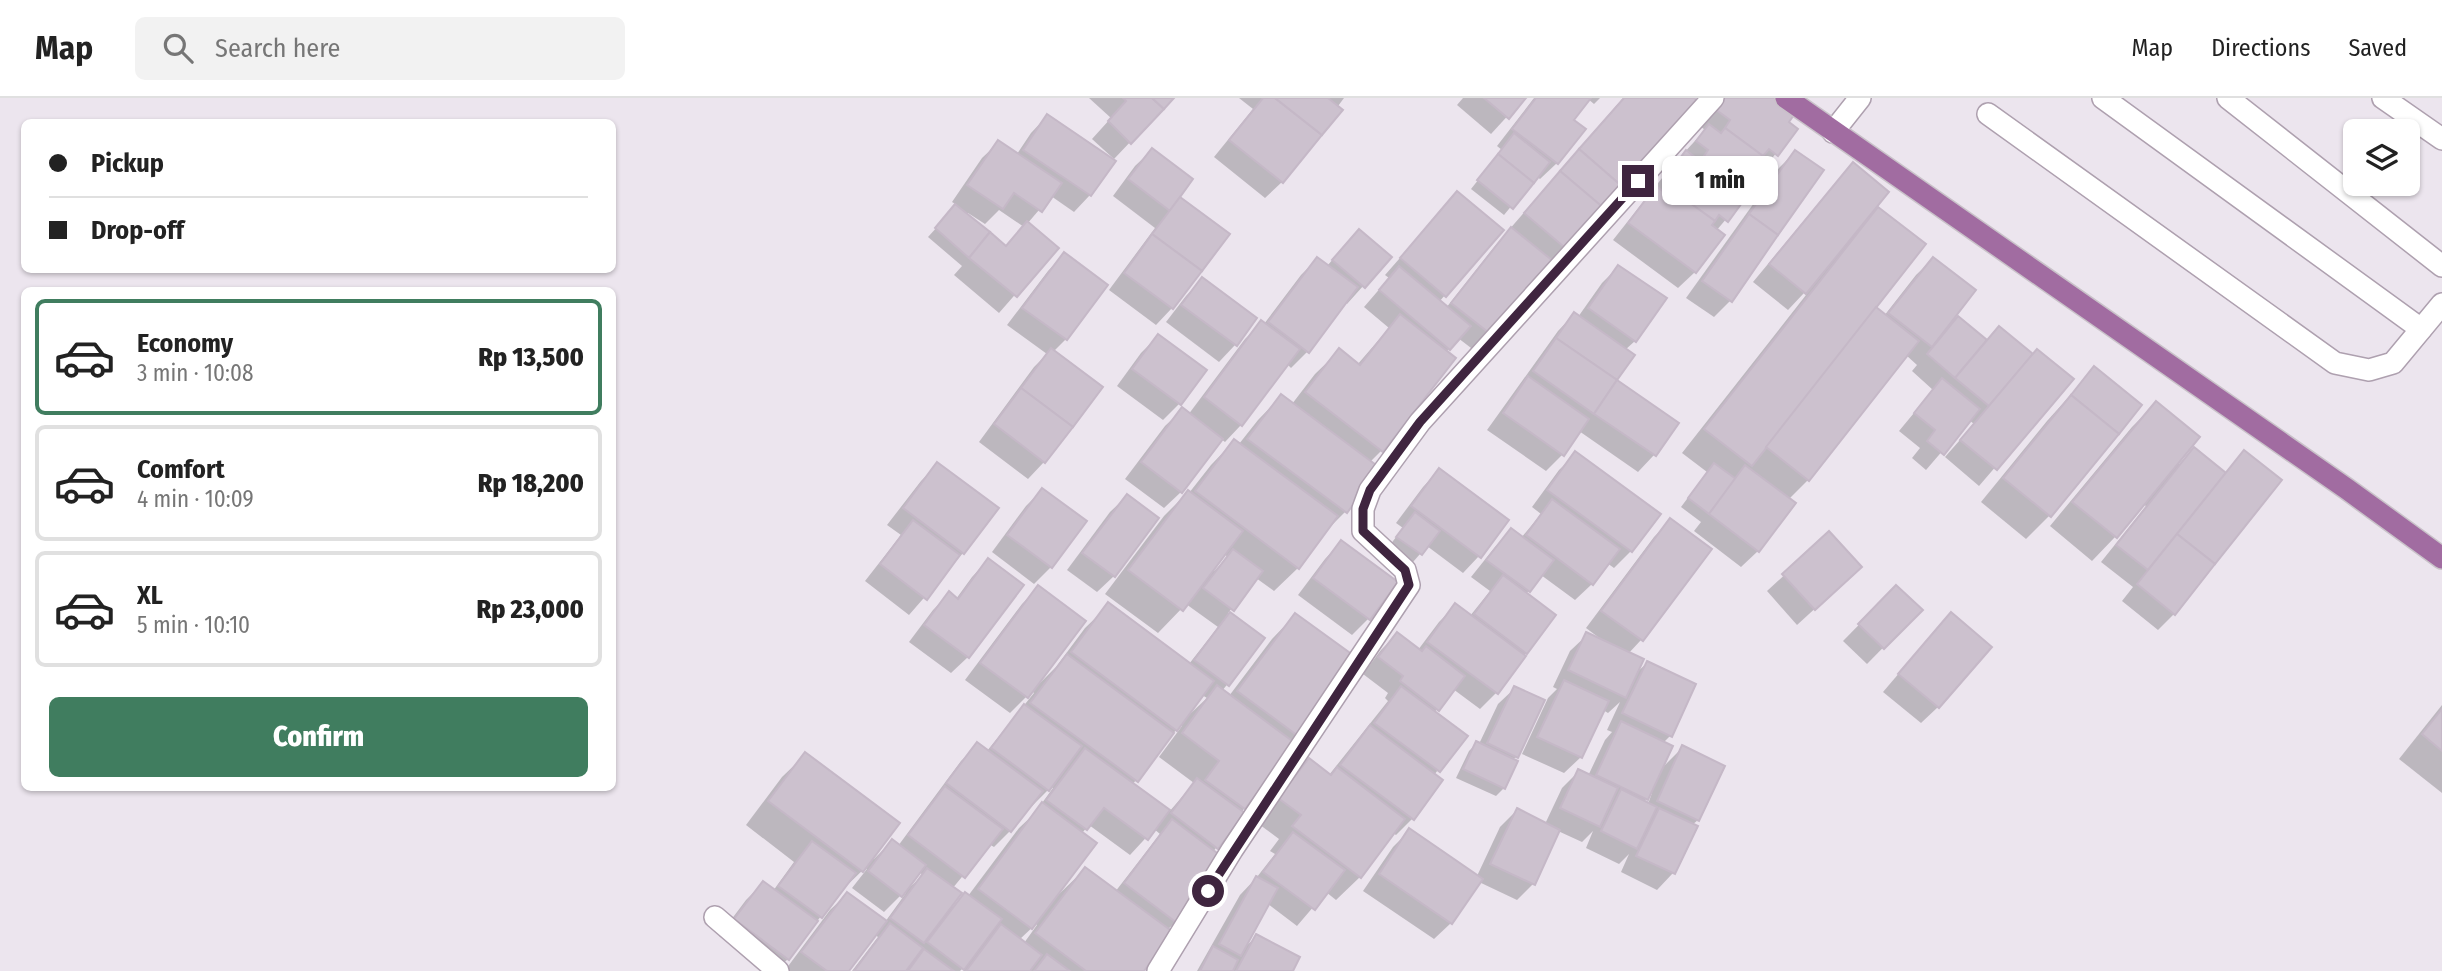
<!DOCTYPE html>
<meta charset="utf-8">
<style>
body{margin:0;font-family:"Fira Sans Condensed",sans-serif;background:#f2f2f2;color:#222;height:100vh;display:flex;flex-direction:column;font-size:26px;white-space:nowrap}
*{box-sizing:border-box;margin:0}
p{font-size:23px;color:#767676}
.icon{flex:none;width:38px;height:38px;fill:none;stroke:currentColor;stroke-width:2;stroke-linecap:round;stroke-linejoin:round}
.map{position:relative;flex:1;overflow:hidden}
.panel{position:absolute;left:21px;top:189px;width:595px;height:504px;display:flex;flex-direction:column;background:#fff;border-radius:10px;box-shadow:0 2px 5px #0004}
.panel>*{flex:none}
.top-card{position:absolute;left:21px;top:21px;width:595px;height:154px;border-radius:10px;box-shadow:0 2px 5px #0004;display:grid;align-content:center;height:154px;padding:0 28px;background:#fff}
.tools{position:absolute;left:2343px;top:21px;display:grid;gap:14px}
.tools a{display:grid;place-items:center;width:77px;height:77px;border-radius:10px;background:#fff;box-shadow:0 2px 5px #0004;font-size:35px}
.end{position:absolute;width:32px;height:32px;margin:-16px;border:9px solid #3f253f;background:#fff;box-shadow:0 0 0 4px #fff}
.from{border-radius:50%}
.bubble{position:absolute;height:49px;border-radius:10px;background:#fff;box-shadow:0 2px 5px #0004;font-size:23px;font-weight:800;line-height:49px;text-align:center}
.top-card b{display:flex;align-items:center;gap:24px;height:66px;font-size:26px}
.top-card b+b{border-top:2px solid #e0e0e0}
.top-card i{width:18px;height:18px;background:#222}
ul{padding:12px 0 0;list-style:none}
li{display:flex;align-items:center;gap:21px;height:116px;margin:0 14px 10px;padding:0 14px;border:4px solid #e0e0e0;border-radius:10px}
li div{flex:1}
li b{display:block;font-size:26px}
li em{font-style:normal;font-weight:800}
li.on{border-color:#407d5f}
li>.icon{width:63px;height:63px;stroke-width:1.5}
.primary-button{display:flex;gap:14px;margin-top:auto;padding:14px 28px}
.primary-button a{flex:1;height:80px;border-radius:10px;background:#407d5f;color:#fff;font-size:28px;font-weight:800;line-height:80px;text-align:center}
header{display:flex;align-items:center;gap:42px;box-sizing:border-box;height:98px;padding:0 35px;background:#fff;border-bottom:2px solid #e0e0e0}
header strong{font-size:33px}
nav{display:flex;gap:38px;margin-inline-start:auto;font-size:24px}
.search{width:490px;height:63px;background:#f2f2f2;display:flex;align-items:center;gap:18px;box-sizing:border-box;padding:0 24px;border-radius:10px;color:#767676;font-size:26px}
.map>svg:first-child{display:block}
.shadow{fill:#0003;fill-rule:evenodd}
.building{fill:#ccc1ce;stroke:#c5b8c7;stroke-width:2}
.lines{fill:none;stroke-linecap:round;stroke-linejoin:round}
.minor-casing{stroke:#aea0af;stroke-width:24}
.major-casing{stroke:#c9c2c9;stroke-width:24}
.minor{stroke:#fff;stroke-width:21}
.major{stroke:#a16ca1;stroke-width:21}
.route{stroke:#3f253f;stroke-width:9}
</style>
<header>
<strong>Map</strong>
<div class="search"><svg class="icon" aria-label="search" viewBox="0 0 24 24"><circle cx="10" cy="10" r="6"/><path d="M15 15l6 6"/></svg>Search here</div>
<nav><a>Map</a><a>Directions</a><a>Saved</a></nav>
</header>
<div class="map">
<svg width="2442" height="873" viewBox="0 0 2442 873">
<rect width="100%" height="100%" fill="#ece5ee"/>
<g class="shadow">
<polygon points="1089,0 1172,0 1114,61 1092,41 1111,20"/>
<polygon points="1239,0 1344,0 1282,84 1265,100 1214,59 1253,11"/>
<polygon points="1463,0 1524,0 1491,36 1457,7"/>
<polygon points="1534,0 1600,0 1594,6 1588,1 1571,22 1583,31 1557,65 1540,81 1536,78 1504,117 1471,91 1502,52 1497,48"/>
<path d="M1623,0H1692L1475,253L1458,240L1446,254L1453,260L1381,353L1370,364L1346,413L1322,437L1298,470L1274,493L1256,480L1228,515L1263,541L1222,593L1229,598L1272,541L1295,517L1297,637L1213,754L1176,824L1167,832L1170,834L1142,873H964V869L960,873H852L878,839L874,836L847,873H789L786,871L830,812L847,796L885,824L906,795L904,794L884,814L852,790L867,771L865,770L838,796L788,861L775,873H766L719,838L746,802L763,785L773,793L794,764L746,727L782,679L806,656L874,761L892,743L898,748L961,663L978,647L987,653L1034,595L1032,593L1010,615L965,582L1022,506L1038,490V587L1056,569L1085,530L1109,507L1189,566L1218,529L1186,506L1158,535L1105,496L1164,418L1188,394L1189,395L1211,367L1234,343L1239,346L1258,322L1281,298L1292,306L1315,276L1339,253L1357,267L1389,230L1364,209L1389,180L1385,177L1457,95L1445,197L1439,204L1446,210L1495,148ZM1224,456L1228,459L1214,473L1212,471ZM1202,597L1207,600L1190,616L1188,615ZM1180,627L1182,628L1159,659L1194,685L1169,714L1132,687ZM1051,689L1053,690L1034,716L1019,730L968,798L965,796L952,809L950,808L952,791L989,746L994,749L1010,733L1030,707L1032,708ZM1089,727L1130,757L1154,731L1160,736L1115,794L1085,771L1057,798L1056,797L1082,735ZM919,774L923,777L909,790L907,789ZM1036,826L1037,827L1024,845L1019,842Z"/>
<polygon points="1774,0 1787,25 1796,31 1764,70 1755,87 1716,133 1695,174 1678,190 1613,142 1670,70 1705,32 1700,28 1719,3"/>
<path d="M1047,18L1090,97L1074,114L1051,98L1027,126L1056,150L999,215L954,177L962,168L928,139L957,107L952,104L982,60L999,44L1017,56L1031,35ZM999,112L1024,129L1005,149L966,117L968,115L985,126Z"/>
<polygon points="1152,52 1178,100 1172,210 1156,227 1109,192 1155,130 1113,98 1135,68"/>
<polygon points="1795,54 1822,73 1730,203 1714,219 1686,200 1779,70"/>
<polygon points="1853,66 1864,122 1866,124 1878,112 1874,210 1884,218 1916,177 1933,161 1940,239 1958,221 1986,244 2033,258 2071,281 1979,388 1945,359 1974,326 1969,322 1926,372 1912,360 1920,350 1899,333 1933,292 1912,273 1917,267 1906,257 1808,382 1789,401 1758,453 1741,469 1694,433 1701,424 1681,409 1707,374 1682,355 1806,197 1804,195 1788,212 1753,184 1837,83"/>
<polygon points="1343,150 1389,159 1347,206 1345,204 1308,253 1291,270 1287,266 1241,327 1225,344 1221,341 1181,394 1164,410 1125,381 1165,328 1182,312 1188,317 1245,241 1262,225 1264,226 1301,177 1317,161 1327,168"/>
<polygon points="1064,156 1106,187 1066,241 1053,254 1044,364 1028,381 979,344 1034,269 1047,256 1007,227 1048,173"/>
<polygon points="1618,169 1635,243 1625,252 1615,282 1676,326 1654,357 1638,374 1579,333 1563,356 1546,373 1487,332 1558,233 1574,216 1578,219 1602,185"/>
<polygon points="1202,182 1255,221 1235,247 1219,264 1166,224 1186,198"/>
<polygon points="1158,238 1204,273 1179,306 1163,322 1117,288 1141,255"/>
<polygon points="2095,270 2140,308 2049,418 2026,441 1981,404 2047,323"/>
<polygon points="2156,305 2179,366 2194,351 2224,376 2244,354 2174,516 2158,532 2122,503 2133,489 2101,464 2146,408 2143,406 2115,439 2092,463 2050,428 2132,329"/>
<polygon points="1576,356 1658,416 1631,453 1614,470 1607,465 1592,486 1575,502 1541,477 1526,496 1526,554 1523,559 1496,595 1480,611 1453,591 1434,615 1465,638 1434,677 1412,721 1396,737 1393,735 1360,779 1336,802 1326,794 1297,828 1268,806 1245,849 1257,838 1298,860 1291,873 1197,873 1240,797 1257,779 1275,756 1270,753 1279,741 1256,724 1285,685 1309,662 1329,677 1388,603 1385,600 1388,595 1363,576 1381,552 1397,536 1418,552 1439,524 1455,508 1470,518 1490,493 1471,479 1495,449 1511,433 1521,440 1541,416 1532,409 1559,372"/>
<polygon points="937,367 963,455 909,517 865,483 901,437 887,427 921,383"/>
<polygon points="1439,372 1479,458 1463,475 1427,448 1413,464 1390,447 1403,430 1396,425 1423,389"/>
<polygon points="1042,392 1085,424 1051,469 1034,486 992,454 1026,408"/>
<polygon points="1127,398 1114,478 1097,494 1067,472 1110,414"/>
<path d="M1670,423L1709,452L1641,542L1628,556L1635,576L1647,565L1670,638L1663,645L1661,671L1683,649L1698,722L1692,727L1673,775L1657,792L1621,774L1629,756L1619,766L1586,750L1593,733L1582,744L1558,733L1533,786L1517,802L1479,784L1451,825L1434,841L1363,793L1393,749L1410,732L1477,778L1500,729L1517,712L1545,726L1562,690L1579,673L1588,678L1605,642L1612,634L1607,632L1620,604L1608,615L1603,612L1581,659L1564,675L1522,656L1548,600L1557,591L1553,589L1570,553L1587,537L1602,542L1586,530L1654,439ZM1652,695L1648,706L1643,704Z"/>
<polygon points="1829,436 1843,485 1797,527 1767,493"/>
<polygon points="1341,444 1396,485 1368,521 1352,537 1298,497 1325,461"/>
<polygon points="988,462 1021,487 968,559 951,575 909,544 933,512 949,496 956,501 972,479"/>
<polygon points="1896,489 1920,512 1867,566 1843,543"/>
<polygon points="1935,533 1938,609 1921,625 1883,594"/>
<polygon points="1515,590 1516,659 1512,662 1504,690 1496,698 1456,680 1469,653 1477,645 1479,646 1498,606"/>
<polygon points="2442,607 2442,695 2399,661"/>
</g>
<g class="building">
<polygon points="1123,0 1152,0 1164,11 1131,46 1108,23 1126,3"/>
<polygon points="1152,0 1174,0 1164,11"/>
<polygon points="1263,0 1275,0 1322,37 1283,85 1229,42"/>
<polygon points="1275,0 1328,0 1343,12 1322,37"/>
<polygon points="1484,0 1526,0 1509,21"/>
<polygon points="1536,0 1591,0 1574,22 1586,31 1558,66 1512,31"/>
<polygon points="1624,0 1694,0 1700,5 1625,91 1579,51"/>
<polygon points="1723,0 1777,0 1796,14 1789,24 1798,31 1778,58 1769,51 1763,58 1725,30 1730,22 1715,11"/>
<polygon points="1047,16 1116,63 1091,98 1023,52"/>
<polygon points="1709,26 1721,35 1725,30 1763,58 1759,64 1769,71 1756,88 1746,81 1743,86 1704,58 1708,52 1696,43"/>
<polygon points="1514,35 1550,64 1534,85 1498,56"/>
<polygon points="998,42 1062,85 1042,114 1014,95 1003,111 967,87"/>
<polygon points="1152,50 1193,81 1170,113 1128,81"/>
<polygon points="1579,51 1625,91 1606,112 1560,73"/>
<polygon points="1686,52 1700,63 1704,58 1743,86 1739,91 1747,98 1728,124 1719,117 1715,123 1676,95 1681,88 1667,78"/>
<polygon points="1795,52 1824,72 1778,137 1749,116"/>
<polygon points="1498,56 1534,85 1513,111 1477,82"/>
<polygon points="1853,64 1889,94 1806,196 1769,166"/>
<polygon points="1560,73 1606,112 1570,154 1524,115"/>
<polygon points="1656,88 1672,100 1676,95 1715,123 1712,127 1725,137 1696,175 1628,125"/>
<polygon points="1457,93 1504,132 1446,199 1400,160"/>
<polygon points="1180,99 1230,136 1202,173 1152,136"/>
<polygon points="955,106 990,134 969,160 935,130"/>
<polygon points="1878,109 1926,146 1752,368 1704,331"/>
<polygon points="1749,116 1778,137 1732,204 1702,183"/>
<polygon points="1027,123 1059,150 1017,199 969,160 990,134 1006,148"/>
<polygon points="1511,129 1553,163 1493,238 1451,205"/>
<polygon points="1359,131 1392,159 1365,190 1332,162"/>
<polygon points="1152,136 1202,173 1173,211 1124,175"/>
<polygon points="1064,154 1108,187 1067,242 1022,210"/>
<polygon points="1317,159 1358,189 1309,255 1268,224"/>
<polygon points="1933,159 1976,192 1932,249 1888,215"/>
<polygon points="1618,167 1667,200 1636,244 1588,210"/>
<polygon points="1399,168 1471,228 1450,252 1379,192"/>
<polygon points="1202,179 1257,220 1237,248 1181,207"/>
<polygon points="1876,209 1919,243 1809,383 1766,349"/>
<polygon points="1574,214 1635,257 1617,282 1556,240"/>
<polygon points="1400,216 1456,260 1383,354 1305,294 1339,250 1360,267"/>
<polygon points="1958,218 1987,242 1955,280 1927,256"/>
<polygon points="1261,222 1300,251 1242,328 1204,299"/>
<polygon points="1999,228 2033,256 1989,308 1955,280"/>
<polygon points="1158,236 1207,272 1181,307 1132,271"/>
<polygon points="1556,240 1617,282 1594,316 1533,273"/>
<polygon points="1051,250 1103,289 1073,329 1021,290"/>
<polygon points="2037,251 2074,281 1997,372 1960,342"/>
<polygon points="2094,268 2142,307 2119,336 2071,297"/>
<polygon points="1528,278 1589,321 1564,358 1503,315"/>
<polygon points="1942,280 1980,311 1944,357 1927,343 1935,332 1914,315"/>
<polygon points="1617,282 1679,325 1656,358 1594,316"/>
<polygon points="1021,290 1073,329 1045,365 994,326"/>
<polygon points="1281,296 1380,370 1347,415 1247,341"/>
<polygon points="2071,297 2119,336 2051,419 2003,380"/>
<polygon points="2156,303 2200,339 2117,440 2072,404"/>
<polygon points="1182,309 1223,341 1182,395 1141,364"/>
<polygon points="1234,341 1338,418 1299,471 1195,393"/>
<polygon points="2194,349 2226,375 2148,472 2116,447"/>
<polygon points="2244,352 2282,382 2215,466 2177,436"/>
<polygon points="1575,353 1661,416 1632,454 1547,392"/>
<polygon points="937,364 999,410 964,456 903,410"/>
<polygon points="1714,365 1736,381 1709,416 1688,400"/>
<polygon points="1745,367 1796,405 1759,454 1709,416"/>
<polygon points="1439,370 1509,422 1481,460 1411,408"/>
<polygon points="1042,390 1087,423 1052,470 1007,437"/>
<polygon points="1188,392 1243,433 1183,513 1128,472"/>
<polygon points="1127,396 1159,420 1115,479 1082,455"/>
<polygon points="1552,401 1620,451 1593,487 1526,437"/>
<polygon points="1415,414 1440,433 1422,457 1396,439"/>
<polygon points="1670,420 1712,451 1643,543 1601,513"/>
<polygon points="913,422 960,457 927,502 880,466"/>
<polygon points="1511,430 1554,462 1530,494 1486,462"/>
<polygon points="1829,433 1862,469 1815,512 1782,476"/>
<polygon points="2177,436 2215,466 2175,517 2137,486"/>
<polygon points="1341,442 1398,484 1370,522 1313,480"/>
<polygon points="1233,451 1263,473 1234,513 1203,490"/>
<polygon points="988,460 1024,487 969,560 924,527 949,493 958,501"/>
<polygon points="1503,477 1556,517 1527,556 1474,516"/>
<polygon points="1038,487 1086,523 1028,600 980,565"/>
<polygon points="1896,487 1923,512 1884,551 1858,526"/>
<polygon points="1108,504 1214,583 1177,633 1071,554"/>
<polygon points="1455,505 1526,558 1498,596 1427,544"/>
<polygon points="1230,514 1265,540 1229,588 1194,562"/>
<polygon points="1951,514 1992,549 1939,610 1898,576"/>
<polygon points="1295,515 1357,560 1298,638 1237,593"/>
<polygon points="1397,534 1422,553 1426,548 1465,578 1439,613 1400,583 1403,578 1378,559"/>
<polygon points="1586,534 1644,561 1626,600 1568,572"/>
<polygon points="1067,556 1174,635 1138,684 1030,605"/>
<polygon points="1647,563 1696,586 1672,639 1622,615"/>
<polygon points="1564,582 1609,603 1582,660 1537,639"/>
<polygon points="1217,587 1295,645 1245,711 1205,682 1219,663 1182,635"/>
<polygon points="1401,588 1468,638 1440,674 1374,625"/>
<polygon points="1514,588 1545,602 1518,660 1487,645"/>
<polygon points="1024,606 1082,648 1049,693 991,650"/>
<polygon points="2442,611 2442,653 2422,636"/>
<polygon points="1621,623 1673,648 1648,702 1596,677"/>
<polygon points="1370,627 1443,682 1414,722 1340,667"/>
<polygon points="1476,643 1518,663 1505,691 1463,671"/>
<polygon points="977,644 1043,693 1011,734 946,685"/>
<polygon points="1682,647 1725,668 1699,723 1657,703"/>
<polygon points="1085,650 1170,712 1148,742 1104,710 1087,732 1046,702"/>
<polygon points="805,654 900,725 863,774 768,703"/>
<polygon points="1309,660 1331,677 1337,669 1405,721 1361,780 1292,728 1301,717 1278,700"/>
<polygon points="1578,671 1618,690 1600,729 1560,710"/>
<polygon points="1197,680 1245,715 1218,751 1171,715"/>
<polygon points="945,688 1003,731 965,780 908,737"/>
<polygon points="1621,691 1657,709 1637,751 1601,733"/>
<polygon points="1042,704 1097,745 1032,831 978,791"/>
<polygon points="1517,710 1560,732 1535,787 1490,766"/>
<polygon points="1659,710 1698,728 1675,776 1636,758"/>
<polygon points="1172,721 1225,761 1177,825 1124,785"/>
<polygon points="1409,730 1483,781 1452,826 1379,776"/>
<polygon points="1293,734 1345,772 1315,812 1263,774"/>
<polygon points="892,741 926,767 902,799 868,773"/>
<polygon points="812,743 856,775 822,820 778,788"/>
<polygon points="1085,769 1173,834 1144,873 1086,873 1035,835"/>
<polygon points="927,770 962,795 924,845 890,820"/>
<polygon points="1256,778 1278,790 1241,858 1219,846"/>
<polygon points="763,783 818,823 789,862 734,821"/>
<polygon points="847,794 887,823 849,873 827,873 801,854"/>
<polygon points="965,794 1002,821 964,872 927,844"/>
<polygon points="890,825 923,850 906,873 854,873"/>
<polygon points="1001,826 1042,857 1030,873 966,873"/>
<polygon points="1256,836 1300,859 1293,873 1236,873"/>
<polygon points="1213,848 1238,862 1233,873 1200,873"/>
<polygon points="924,851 954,873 908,873"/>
<polygon points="1047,856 1070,873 1034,873"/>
</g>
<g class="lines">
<g class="minor-casing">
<g id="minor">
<polyline points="2103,0 2421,231"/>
<polyline points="2228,0 2442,168"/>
<polyline points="2383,0 2442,41"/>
<polyline points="1988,16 2335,265 2369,272 2393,265 2442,206"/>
<polyline points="1833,34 1860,0"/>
<polyline points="715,819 778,873"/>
<polyline points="1158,873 1232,752 1409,487 1405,472 1363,433 1363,411 1370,392 1420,324 1713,0"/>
</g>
</g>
<g class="major-casing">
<polyline id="major" points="1786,0 2347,391 2442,460"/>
</g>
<use href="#minor" class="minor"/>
<use href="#major" class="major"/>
</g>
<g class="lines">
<polyline class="route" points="1208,793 1409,487 1405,472 1363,433 1363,411 1370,392 1420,324 1638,83"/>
</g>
</svg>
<div class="tools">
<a><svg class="icon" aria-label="layers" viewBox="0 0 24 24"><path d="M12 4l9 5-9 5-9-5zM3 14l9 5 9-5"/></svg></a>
</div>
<i class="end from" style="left:1208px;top:793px"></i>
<i class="end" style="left:1638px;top:83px"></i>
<div class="bubble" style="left:1662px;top:58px;width:116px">1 min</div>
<div class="top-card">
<b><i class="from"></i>Pickup</b>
<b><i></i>Drop-off</b>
</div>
<section class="panel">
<ul>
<li class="on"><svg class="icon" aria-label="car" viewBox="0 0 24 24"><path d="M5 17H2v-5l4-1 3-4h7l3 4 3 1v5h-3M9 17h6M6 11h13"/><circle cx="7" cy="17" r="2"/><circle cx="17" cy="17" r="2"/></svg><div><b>Economy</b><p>3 min · 10:08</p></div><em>Rp 13,500</em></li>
<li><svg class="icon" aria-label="car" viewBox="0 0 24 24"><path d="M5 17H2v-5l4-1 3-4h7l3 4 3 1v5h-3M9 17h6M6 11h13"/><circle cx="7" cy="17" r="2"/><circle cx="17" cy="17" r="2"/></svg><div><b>Comfort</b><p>4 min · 10:09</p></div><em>Rp 18,200</em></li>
<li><svg class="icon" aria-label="car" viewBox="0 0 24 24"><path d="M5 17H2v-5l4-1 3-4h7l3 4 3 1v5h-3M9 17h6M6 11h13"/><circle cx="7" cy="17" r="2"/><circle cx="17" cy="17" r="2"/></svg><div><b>XL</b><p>5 min · 10:10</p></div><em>Rp 23,000</em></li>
</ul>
<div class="primary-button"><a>Confirm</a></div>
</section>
</div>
